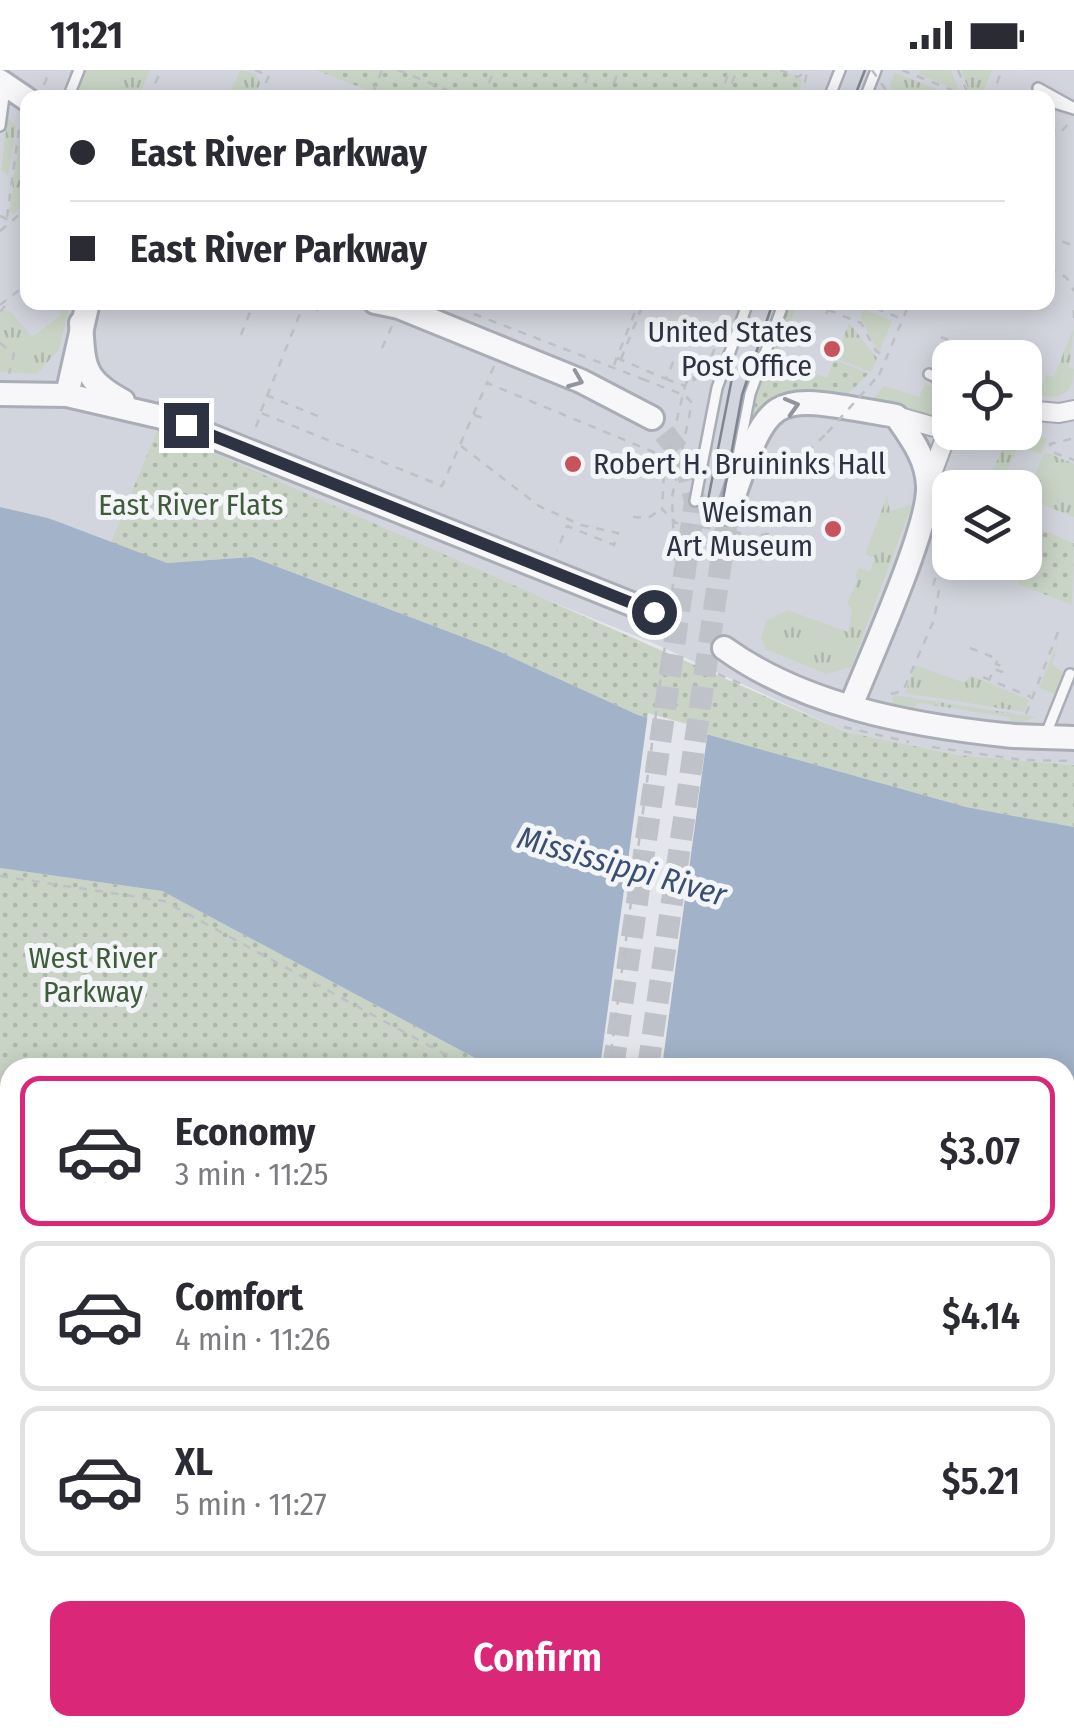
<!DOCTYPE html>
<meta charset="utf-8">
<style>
body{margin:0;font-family:"Fira Sans Condensed",sans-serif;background:#f2f2f3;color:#2b2b33;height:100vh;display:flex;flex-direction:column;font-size:38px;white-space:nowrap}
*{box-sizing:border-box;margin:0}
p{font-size:32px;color:#7c7c81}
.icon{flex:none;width:55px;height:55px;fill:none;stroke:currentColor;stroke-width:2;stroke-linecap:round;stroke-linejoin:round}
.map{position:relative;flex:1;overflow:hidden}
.side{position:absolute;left:0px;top:988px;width:1075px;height:678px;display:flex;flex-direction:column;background:#fff;border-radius:30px 30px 0 0;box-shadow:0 5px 25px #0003}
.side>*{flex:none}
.hud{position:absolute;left:20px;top:20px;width:1035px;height:220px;border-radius:20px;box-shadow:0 5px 25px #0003;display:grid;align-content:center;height:220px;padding:0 50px;background:#fff}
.fabs{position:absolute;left:932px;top:270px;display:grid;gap:20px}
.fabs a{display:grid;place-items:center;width:110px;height:110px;border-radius:20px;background:#fff;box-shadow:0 5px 25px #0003;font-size:50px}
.end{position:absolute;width:45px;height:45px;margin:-22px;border:12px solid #2d3342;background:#fff;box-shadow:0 0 0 5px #fff}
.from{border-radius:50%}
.hud b{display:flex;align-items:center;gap:35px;height:95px;font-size:38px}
.hud b+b{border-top:2px solid #e1e1e2}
.hud i{width:25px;height:25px;background:#2b2b33}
ul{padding:18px 0 0;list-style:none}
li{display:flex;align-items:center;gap:30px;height:150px;margin:0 20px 15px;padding:0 30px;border:5px solid #e1e1e2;border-radius:20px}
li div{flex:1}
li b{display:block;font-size:38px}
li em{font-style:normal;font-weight:600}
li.on{border-color:#db2777}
li>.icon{width:90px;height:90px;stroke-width:1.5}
.button{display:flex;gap:20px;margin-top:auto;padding:20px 50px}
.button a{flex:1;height:115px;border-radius:20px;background:#db2777;color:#fff;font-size:40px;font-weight:600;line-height:115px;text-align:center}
.status{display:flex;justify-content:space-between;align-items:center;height:70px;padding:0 50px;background:#fff;direction:ltr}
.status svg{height:28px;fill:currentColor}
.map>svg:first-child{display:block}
.built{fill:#d2d5dd;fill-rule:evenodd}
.grass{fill:url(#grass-tufts)}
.park{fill:url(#park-dots)}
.garden{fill:#c9d4c6}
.water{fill:#a2b2c8}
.pier{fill:#e4e6eb}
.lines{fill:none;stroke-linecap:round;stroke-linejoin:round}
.tertiary-tunnel{stroke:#bfc2c9;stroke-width:22;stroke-dasharray:22 11;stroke-linecap:butt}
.service-casing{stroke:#a9adb5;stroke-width:14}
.minor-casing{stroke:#a9adb5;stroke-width:22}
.tertiary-casing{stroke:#a9adb5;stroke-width:28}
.path{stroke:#bec0c6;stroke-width:2.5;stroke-dasharray:8 8;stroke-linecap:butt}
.service{stroke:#f7f7f9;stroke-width:9}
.minor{stroke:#f7f7f9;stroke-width:18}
.tertiary{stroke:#f7f7f9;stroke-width:22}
.tram{stroke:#7f8593;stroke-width:2.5}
.path-bridge{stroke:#bec0c6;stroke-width:2.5;stroke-dasharray:8 8;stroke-linecap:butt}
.oneway{stroke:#92959e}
.route{stroke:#2d3342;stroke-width:12}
.poi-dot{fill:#c5545f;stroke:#f4f5f8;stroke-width:4}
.labels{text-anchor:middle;stroke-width:10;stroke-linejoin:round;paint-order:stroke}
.poi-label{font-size:30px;fill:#2d3342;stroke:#f4f5f8;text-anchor:end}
.park-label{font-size:30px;fill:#405d3b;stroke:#f4f5f8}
.water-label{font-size:32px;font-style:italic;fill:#3a5073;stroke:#f4f5f8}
</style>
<div class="status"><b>11:21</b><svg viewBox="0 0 49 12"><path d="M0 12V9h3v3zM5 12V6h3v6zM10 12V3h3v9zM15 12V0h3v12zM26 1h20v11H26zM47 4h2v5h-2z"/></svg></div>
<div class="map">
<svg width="1074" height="1663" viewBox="0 0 1074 1663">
<defs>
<pattern id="grass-tufts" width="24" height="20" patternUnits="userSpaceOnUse" patternTransform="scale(2.5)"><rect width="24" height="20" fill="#c9d4c6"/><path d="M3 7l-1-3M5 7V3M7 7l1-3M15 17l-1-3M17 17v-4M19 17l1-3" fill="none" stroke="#adb6ab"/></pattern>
<pattern id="park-dots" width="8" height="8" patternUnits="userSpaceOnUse" patternTransform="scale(2.5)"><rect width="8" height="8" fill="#c9d4c6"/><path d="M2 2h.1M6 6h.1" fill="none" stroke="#adb6ab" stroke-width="1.8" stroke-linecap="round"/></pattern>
</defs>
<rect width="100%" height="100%" fill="#e4e6eb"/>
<g class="built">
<path d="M0,0H1074V695L959,685L846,662L658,575L464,496L158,359L110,474L48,448L0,437ZM28,28H1048V232H28ZM950,288H1025V362H950ZM950,418H1025V492H950Z"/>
<polygon points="1074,1405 1074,1663 579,1663 580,1655 1065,1655 1065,1427"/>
<polygon points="15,1655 505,1655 504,1663 12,1663"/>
</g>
<g class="grass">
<polygon points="85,0 150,0 139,27 74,27"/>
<polygon points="241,0 256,4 260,13 255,27 227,27"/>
<polygon points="921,0 951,0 959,21 919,4"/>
<polygon points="961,0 992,0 981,27 971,25"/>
<polygon points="895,3 957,27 896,27 890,14"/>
<polygon points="8,47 16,57 8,106 1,99"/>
<polygon points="27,61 27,131 14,144 9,143 20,67"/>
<polygon points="55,233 70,235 59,279 37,304 0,302 0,239 10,241 32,267 61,245"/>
<polygon points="863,239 892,251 879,283 861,249"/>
<polygon points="849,253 877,288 871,302 835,288"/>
<path d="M1074,257L1069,297L1074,299C1074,323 1061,330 1039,325L1046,305L1054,307Z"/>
<polygon points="925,314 950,323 950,340 931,347 870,332 884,316 919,327"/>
<polygon points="1008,362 1047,368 1041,384 1019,375 1000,417 987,417"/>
<polygon points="1048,383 1074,394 1074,447 1026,428 1043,385"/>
<polygon points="887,426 890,441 912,435 851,597 826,604 766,579 761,568 766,551 787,540 848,562 852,540 847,533 858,510 855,507 859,498 870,501 875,488 865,484"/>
<polygon points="1059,569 1052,595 1063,602 1055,624 1039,618"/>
<polygon points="915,595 965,613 970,605 1029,630 1024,642 905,623"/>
<polygon points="894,625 1036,647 1015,654 1008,647 919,633 911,639 892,634"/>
<polygon points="439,1655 491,1655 490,1663 436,1663"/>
</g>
<g class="park">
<polygon points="316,0 780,0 803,9 796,28 385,27"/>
<path d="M789,233H797L777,290L827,308L834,290L869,303L843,329C811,320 781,316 757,344L752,343L761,305Z"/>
<polygon points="158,358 846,662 959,685 1074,695 1074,757 966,737 638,645 489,577 253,487 167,493 110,474"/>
<polygon points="1040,459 1074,473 1072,535 1018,514 1023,499 1030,501 1039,481 1033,478"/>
<polygon points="0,798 162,821 475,988 525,997 10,998 10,1240 0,1236"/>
<polygon points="1065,1115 1074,1117 1074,1405 1065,1427"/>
<polygon points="3,1257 10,1260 10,1618 0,1642"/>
</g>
<polygon class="garden" points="0,1413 10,1416 10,1571 0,1566"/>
<polygon class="water" points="0,437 48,448 167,493 252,487 489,577 638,645 966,737 1074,757 1074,1117 1065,1115 1065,998 525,997 475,988 162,821 0,798"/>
<polygon class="pier" points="648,643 708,660 662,997 600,997"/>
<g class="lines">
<g class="tertiary-tunnel">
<polyline points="613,998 695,431 684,388 652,348"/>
<polyline points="648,998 728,443"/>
</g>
<g class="service-casing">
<g id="service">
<polyline points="1038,18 1074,38"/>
<polyline points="1034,26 1038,28"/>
<polyline points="68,28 79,0"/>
<polyline points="829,28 840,0"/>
<polyline points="865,28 876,0"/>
<polyline points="1048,31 1074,39"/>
<polyline points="0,56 5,19"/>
<polyline points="929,304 950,314"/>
<polyline points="737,391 750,324 784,232"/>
<polyline points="695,431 717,318 748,232"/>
<polyline points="1046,664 1070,604"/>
<polyline points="1065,1412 1074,1407"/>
</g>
</g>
<g class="minor-casing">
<g id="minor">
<polyline points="1025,340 1059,343 1074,340"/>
<polyline points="896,346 945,360"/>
<polyline points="928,414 950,355"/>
<polyline points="0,1128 10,1131"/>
<polyline points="0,1246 10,1243"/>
<polyline points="1065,1305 1074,1304"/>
<polyline points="12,1663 15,1655"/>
</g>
</g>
<g class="tertiary-casing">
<g id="tertiary">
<polyline points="0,11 28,30"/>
<polyline points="375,232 399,237 581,311 652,348"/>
<path d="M81,253C84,296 82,309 123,331"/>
<polyline points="0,324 67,325 166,348 654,543"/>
<polyline points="67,325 88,232"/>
<path d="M728,443C771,317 767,323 896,346C911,368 927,388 928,416C930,457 869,590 851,636"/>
<path d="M724,578C803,635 909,655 1004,665C1027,668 1051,666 1074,668"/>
<polyline points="558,1657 558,1655"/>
<polyline points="516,1663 518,1655"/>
</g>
</g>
<g class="path">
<polyline points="255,0 267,5"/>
<polyline points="398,0 467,28"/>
<polyline points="780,0 798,7 809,0"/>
<polyline points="902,0 969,27"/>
<polyline points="958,0 969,26"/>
<polyline points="44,15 50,0"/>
<polyline points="373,23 382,0"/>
<polyline points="890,26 891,28"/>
<polyline points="149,28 161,0"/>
<polyline points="260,28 271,0"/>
<polyline points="483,28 494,0"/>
<polyline points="580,28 590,0"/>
<polyline points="608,28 619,0"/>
<polyline points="719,28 730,0"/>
<polyline points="726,28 737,0"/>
<polyline points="801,28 807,3"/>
<polyline points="991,28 1002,0"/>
<polyline points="1048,58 1060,63 1070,52"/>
<polyline points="0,146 11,151"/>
<polyline points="7,147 20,52"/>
<polyline points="0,161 28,137"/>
<polyline points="1048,171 1053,168 1074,176"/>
<polyline points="1048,199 1066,207 1074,221"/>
<polyline points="136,232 146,236"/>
<polyline points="463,232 474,244 645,310"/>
<polyline points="861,232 902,249"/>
<polyline points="940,232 949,236"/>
<polyline points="0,235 28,213"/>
<polyline points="828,240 861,253 876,281 888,288"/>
<polyline points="1074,240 1074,249"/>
<polyline points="0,242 5,236"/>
<polyline points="826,244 831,232"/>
<polyline points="241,265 254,232"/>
<polyline points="941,267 976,281 977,278"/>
<polyline points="0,273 14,284 9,304"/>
<polyline points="382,278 392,256"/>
<polyline points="617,288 666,309 674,290"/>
<polyline points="621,289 644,232"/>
<polyline points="614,295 639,232"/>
<polyline points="494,296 487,313 656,383 664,403"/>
<polyline points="879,305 910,232"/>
<polyline points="693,311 706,300 727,248"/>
<polyline points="685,316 696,290 700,292 693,309"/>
<polyline points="266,325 325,349"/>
<polyline points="261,341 303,236 317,241 317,232"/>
<polyline points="474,345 486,349"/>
<polyline points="256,357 261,343 442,416 487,313"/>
<polyline points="1071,369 1050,374 1052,382 1074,390"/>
<polyline points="461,376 539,436 581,455 618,463 614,475 567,456 557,481"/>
<polyline points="793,386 803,386 827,363"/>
<polyline points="633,447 648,448 662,439"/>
<polyline points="761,465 772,463"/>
<polyline points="707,474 710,458"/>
<polyline points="970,578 998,589 996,594 1004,597 1002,602 994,599 989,610"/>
<polyline points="718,604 744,615"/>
<polyline points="983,607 1031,627"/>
<polyline points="891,624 903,621 934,550 939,520 933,516 936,506 947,506 953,492"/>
<polyline points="1026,644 1058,562 1065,564"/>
<polyline points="844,657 909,672"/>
<polyline points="932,677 1023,690 1074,691"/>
<polyline points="0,806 164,831 470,998"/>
<polyline points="473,996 501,998"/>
<polyline points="0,1035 10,1040"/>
<polyline points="1065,1118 1074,1120"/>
<polyline points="1066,1268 1068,1285"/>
<polyline points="1065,1392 1074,1388"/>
<polyline points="1065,1583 1074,1578"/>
<polyline points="1065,1634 1074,1611"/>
<polyline points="183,1655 203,1663"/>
<polyline points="597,1655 617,1663"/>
<polyline points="704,1655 723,1663"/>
<polyline points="745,1655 750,1663"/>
<polyline points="963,1655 973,1663"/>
<polyline points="167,1663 170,1655"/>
<polyline points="590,1663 591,1655"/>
<polyline points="766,1663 769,1655"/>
<polyline points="883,1663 886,1655"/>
<polyline points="1011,1663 1014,1655"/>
<polyline points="1054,1663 1057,1655"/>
</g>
<use href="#service" class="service"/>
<use href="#minor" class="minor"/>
<use href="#tertiary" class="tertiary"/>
<g class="tram">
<polyline points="854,28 865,0"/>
<polyline points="707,435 733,303"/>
<polyline points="721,440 742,325 773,232"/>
<polyline points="530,1663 531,1655"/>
<polyline points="548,1663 550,1655"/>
</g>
<g class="path-bridge">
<polyline points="872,0 890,26"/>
<polyline points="666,309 685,316 664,403 662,439 676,453 740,463 742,471"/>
<polyline points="827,363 879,305"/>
<polyline points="609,998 675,500 672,427 692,333 686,326 645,310"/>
</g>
</g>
<defs><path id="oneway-chevron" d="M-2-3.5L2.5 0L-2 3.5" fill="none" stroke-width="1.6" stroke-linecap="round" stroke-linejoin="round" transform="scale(2.5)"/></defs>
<g class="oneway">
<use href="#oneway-chevron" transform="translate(576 310) rotate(22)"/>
<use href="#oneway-chevron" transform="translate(792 336) rotate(-16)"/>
</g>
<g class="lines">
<polyline class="route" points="186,355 654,542"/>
</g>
<g class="poi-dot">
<circle cx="832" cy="279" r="10"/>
<circle cx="573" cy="394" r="10"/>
<circle cx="833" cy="459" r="10"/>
</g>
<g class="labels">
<g class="poi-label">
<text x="812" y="272">United States<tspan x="812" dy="34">Post Office</tspan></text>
<text x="593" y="404" text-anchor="start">Robert H. Bruininks Hall</text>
<text x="813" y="452">Weisman<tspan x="813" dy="34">Art Museum</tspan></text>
</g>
<g class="park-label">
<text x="191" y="445">East River Flats</text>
<text x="93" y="898">West River<tspan x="93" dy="34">Parkway</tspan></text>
</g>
<g class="water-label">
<text transform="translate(622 796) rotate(16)" y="11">Mississippi River</text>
</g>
</g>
</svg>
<div class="fabs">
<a><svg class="icon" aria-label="locate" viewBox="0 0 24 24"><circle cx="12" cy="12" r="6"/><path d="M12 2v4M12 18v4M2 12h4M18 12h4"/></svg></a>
<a><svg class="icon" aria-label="layers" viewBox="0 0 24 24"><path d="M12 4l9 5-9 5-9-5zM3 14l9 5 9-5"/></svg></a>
</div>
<i class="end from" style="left:654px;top:542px"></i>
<i class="end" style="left:186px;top:355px"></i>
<div class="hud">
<b><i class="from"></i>East River Parkway</b>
<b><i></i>East River Parkway</b>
</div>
<section class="side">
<ul>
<li class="on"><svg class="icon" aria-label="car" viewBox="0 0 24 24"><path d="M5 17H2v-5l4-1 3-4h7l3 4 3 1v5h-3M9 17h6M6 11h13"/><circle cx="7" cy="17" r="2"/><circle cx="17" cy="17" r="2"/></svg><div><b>Economy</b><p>3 min · 11:25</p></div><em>$3.07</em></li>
<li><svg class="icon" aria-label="car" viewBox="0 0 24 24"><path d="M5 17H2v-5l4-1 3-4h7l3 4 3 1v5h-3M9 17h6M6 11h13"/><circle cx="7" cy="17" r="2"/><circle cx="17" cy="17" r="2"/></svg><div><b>Comfort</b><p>4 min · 11:26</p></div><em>$4.14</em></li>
<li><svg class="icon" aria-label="car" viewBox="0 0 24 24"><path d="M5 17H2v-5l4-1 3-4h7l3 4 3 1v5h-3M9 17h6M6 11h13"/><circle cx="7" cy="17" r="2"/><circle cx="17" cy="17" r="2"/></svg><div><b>XL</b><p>5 min · 11:27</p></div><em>$5.21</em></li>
</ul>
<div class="button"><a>Confirm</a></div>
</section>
</div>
